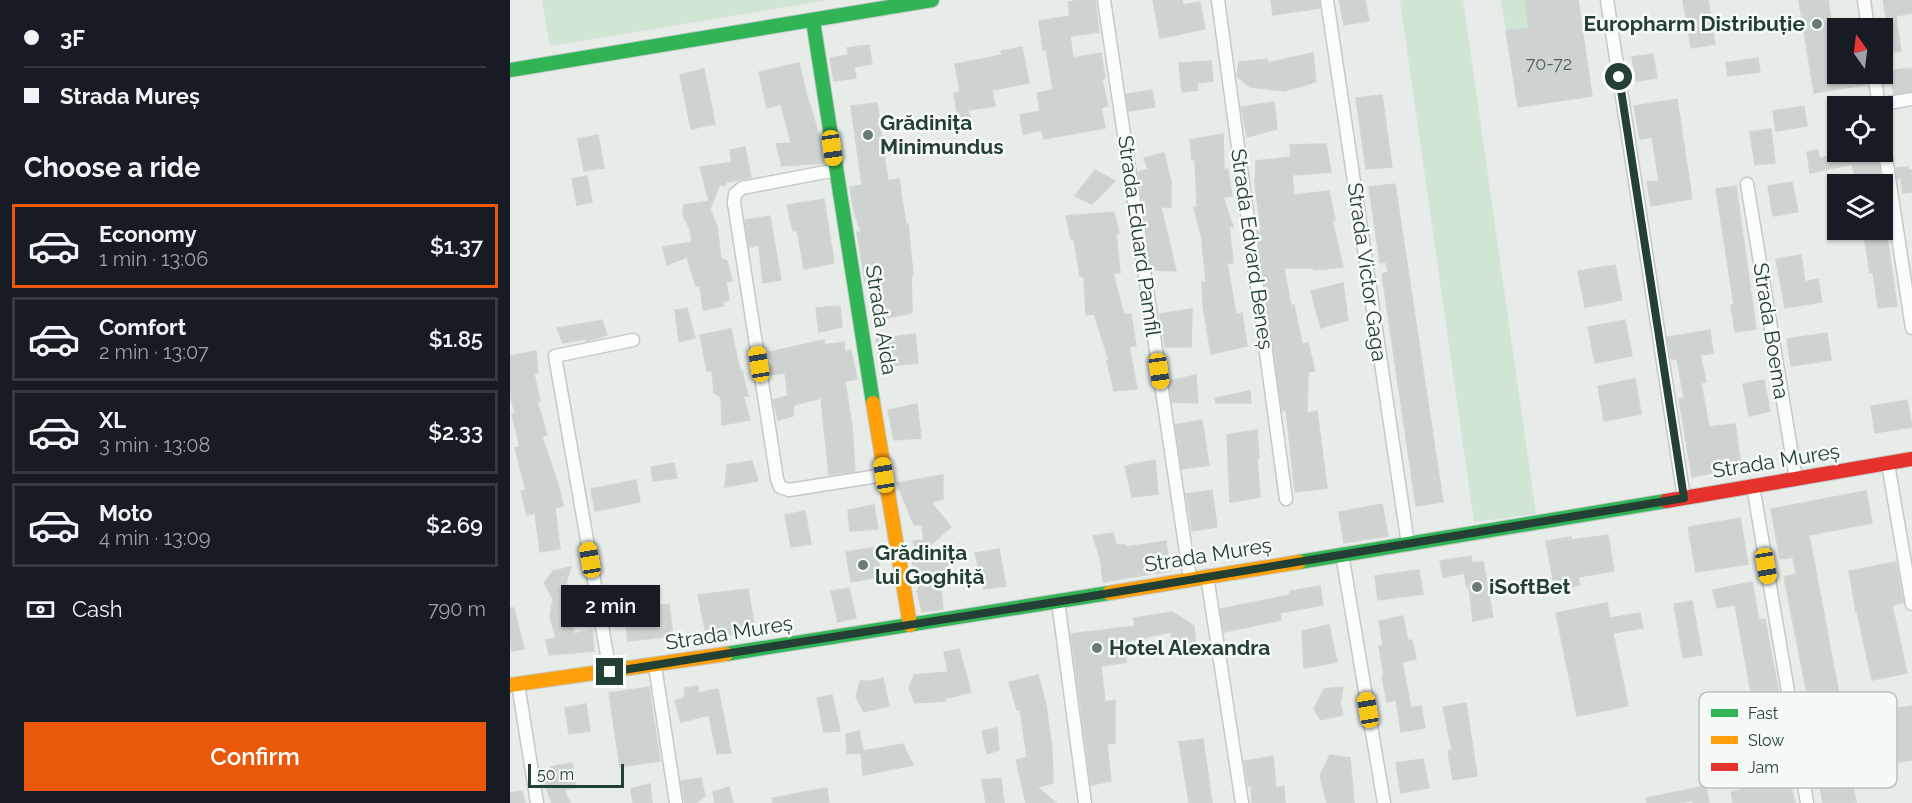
<!DOCTYPE html>
<meta charset="utf-8">
<style>
body{margin:0;font-family:Raleway,sans-serif;background:#20242c;color:#f1f3f6;height:100vh;display:flex;flex-direction:column;font-size:22px;white-space:nowrap}
*{box-sizing:border-box;margin:0}
p{font-size:20px;color:#9ea1a6}
.icon{flex:none;width:33px;height:33px;fill:none;stroke:currentColor;stroke-width:2;stroke-linecap:round;stroke-linejoin:round}
.map{position:relative;flex:1;overflow:hidden}
.side{display:flex;flex-direction:column;background:#171b24;width:510px}
.side>*{flex:none}
.banner{display:grid;align-content:center;height:132px;padding:0 24px;background:#171b24}
.needle{width:39px;rotate:346deg}
.controls{position:absolute;left:1317px;top:18px;display:grid;gap:12px}
.controls a{display:grid;place-items:center;width:66px;height:66px;border-radius:0px;background:#171b24;box-shadow:0 2px 4px #0004;font-size:30px}
.scale{position:absolute;left:18px;bottom:15px;width:96px;box-sizing:border-box;padding-left:6px;border:3px solid #244035;border-top:0;font-size:16px;line-height:21px;white-space:nowrap;color:#244035;-webkit-text-stroke:4px #f6faf7;paint-order:stroke}
.end{position:absolute;width:27px;height:27px;margin:-14px;border:8px solid #244035;background:#fff;box-shadow:0 0 0 3px #fff}
.from{border-radius:50%}
.bubble{position:absolute;height:42px;border-radius:0px;background:#171b24;box-shadow:0 2px 4px #0004;font-size:20px;font-weight:600;line-height:42px;text-align:center}
.car{position:absolute;width:18px;height:36px;margin:-18px -9px;border-radius:8px;box-shadow:0 0 4px 2px #0007;background:linear-gradient(#f5c518 24%,#345 0 40%,#f5c518 0 76%,#345 0 86%,#f5c518 0)}
.banner b{display:flex;align-items:center;gap:21px;height:57px;font-size:22px}
.banner b+b{border-top:2px solid #363941}
.banner i{width:15px;height:15px;background:#f1f3f6}
ul{padding:0;list-style:none}
li{display:flex;align-items:center;gap:18px;height:84px;margin:0 12px 9px;padding:0 12px;border:3px solid #363941;border-radius:0px}
li div{flex:1}
li b{display:block;font-size:22px}
li em{font-style:normal;font-weight:600}
li.current{border-color:#ea580c}
li>.icon{width:54px;height:54px;stroke-width:1.5}
h2{padding:0 24px;font-size:27px;line-height:72px}
.pay{display:flex;align-items:center;gap:15px;height:66px;padding:0 24px;font-size:22px}
.pay p{margin-inline-start:auto}
.button{display:flex;gap:12px;margin-top:auto;padding:12px 24px}
.button a{flex:1;height:69px;border-radius:0px;background:#ea580c;color:#fff;font-size:24px;font-weight:600;line-height:69px;text-align:center}
main{display:flex;flex:1;min-height:0}
.map>svg:first-child{display:block}
.green{fill:#d0e5d4}
.building{fill:#ced3d1;stroke:#d0d5d2;stroke-width:1.5}
.lines{fill:none;stroke-linecap:round;stroke-linejoin:round}
.street-casing{stroke:#c4c9c6;stroke-width:15}
.fast-casing{stroke:#c2cac6;stroke-width:16}
.slow-casing{stroke:#c2cac6;stroke-width:16}
.jam-casing{stroke:#c2cac6;stroke-width:16}
.street{stroke:#fbfcfc;stroke-width:12}
.fast{stroke:#30b455;stroke-width:14}
.slow{stroke:#ff9f0a;stroke-width:14}
.jam{stroke:#e5322d;stroke-width:14}
.route{stroke:#244035;stroke-width:8}
.poi-dot{fill:#687c74;stroke:#f6faf7;stroke-width:2}
.labels{text-anchor:middle;stroke-width:5;stroke-linejoin:round;paint-order:stroke}
.number-label{font-size:18px;fill:#4f665d}
.poi-label{font-size:21px;font-weight:bold;fill:#244035;stroke:#f6faf7;text-anchor:start}
.street-label{font-size:21px;fill:#244035;stroke:#f6faf7}
.key{fill:#f6faf7;stroke:#b7c2bd;stroke-width:1.5}
.key-label{font-size:16px;fill:#244035}
</style>
<main>
<section class="side">
<div class="banner">
<b><i class="from"></i>3F</b>
<b><i></i>Strada Mureș</b>
</div>
<h2>Choose a ride</h2>
<ul>
<li class="current"><svg class="icon" aria-label="car" viewBox="0 0 24 24"><path d="M5 17H2v-5l4-1 3-4h7l3 4 3 1v5h-3M9 17h6M6 11h13"/><circle cx="7" cy="17" r="2"/><circle cx="17" cy="17" r="2"/></svg><div><b>Economy</b><p>1 min · 13:06</p></div><em>$1.37</em></li>
<li><svg class="icon" aria-label="car" viewBox="0 0 24 24"><path d="M5 17H2v-5l4-1 3-4h7l3 4 3 1v5h-3M9 17h6M6 11h13"/><circle cx="7" cy="17" r="2"/><circle cx="17" cy="17" r="2"/></svg><div><b>Comfort</b><p>2 min · 13:07</p></div><em>$1.85</em></li>
<li><svg class="icon" aria-label="car" viewBox="0 0 24 24"><path d="M5 17H2v-5l4-1 3-4h7l3 4 3 1v5h-3M9 17h6M6 11h13"/><circle cx="7" cy="17" r="2"/><circle cx="17" cy="17" r="2"/></svg><div><b>XL</b><p>3 min · 13:08</p></div><em>$2.33</em></li>
<li><svg class="icon" aria-label="car" viewBox="0 0 24 24"><path d="M5 17H2v-5l4-1 3-4h7l3 4 3 1v5h-3M9 17h6M6 11h13"/><circle cx="7" cy="17" r="2"/><circle cx="17" cy="17" r="2"/></svg><div><b>Moto</b><p>4 min · 13:09</p></div><em>$2.69</em></li>
</ul>
<div class="pay"><svg class="icon" aria-label="cash" viewBox="0 0 24 24"><path d="M3 7h18v10H3z"/><circle cx="12" cy="12" r="2"/></svg>Cash<p>790 m</p></div>
<div class="button"><a>Confirm</a></div>
</section>
<div class="map">
<svg width="1402" height="803" viewBox="0 0 1402 803">
<rect width="100%" height="100%" fill="#e7ece9"/>
<g class="green">
<polygon points="32,0 319,0 40,46"/>
<polygon points="890,0 953,0 1026,514 964,522"/>
<polygon points="991,0 1015,0 1019,28 996,31"/>
</g>
<g class="building">
<polygon points="570,0 585,0 589,32 560,36 563,58 591,53 595,78 592,79 598,106 591,108 595,128 534,139 532,130 513,134 510,115 530,111 527,93 543,90 536,49 533,50 529,21 560,16 558,2"/>
<polygon points="643,0 672,0 673,5 690,2 695,29 650,38"/>
<polygon points="761,0 809,0 810,8 763,15"/>
<polygon points="829,0 855,0 859,21 834,25"/>
<polygon points="1015,0 1068,0 1082,96 1008,107 996,31 1019,28"/>
<polygon points="1173,0 1198,0 1205,44 1181,48"/>
<polygon points="1289,0 1318,0 1323,35 1328,34 1328,74 1353,74 1355,85 1304,93"/>
<polygon points="1373,0 1402,0 1402,13 1386,16 1391,51 1382,52 1381,48 1372,49 1372,28 1378,27"/>
<polygon points="359,45 362,64 344,67 346,78 324,81 320,58 338,55 337,48"/>
<polygon points="512,47 519,83 482,90 485,106 458,110 460,117 448,119 444,93 450,92 445,64 492,55 491,51"/>
<polygon points="803,53 806,82 774,91 740,87 727,76 729,62 758,59 757,63"/>
<polygon points="1143,54 1147,78 1126,81 1122,57"/>
<polygon points="1248,58 1250,72 1218,76 1216,63"/>
<polygon points="701,61 703,81 687,83 688,90 672,92 669,63"/>
<polygon points="289,63 299,105 300,105 310,140 313,163 272,166 266,144 281,143 271,104 257,108 249,72"/>
<polygon points="1401,68 1402,91 1384,94 1381,81 1375,82 1374,71"/>
<polygon points="194,69 205,124 181,129 170,75"/>
<polygon points="642,90 645,107 619,111 616,94"/>
<polygon points="872,95 882,167 856,169 846,98"/>
<polygon points="1167,99 1182,199 1141,206 1137,182 1149,181 1142,137 1130,139 1124,106"/>
<polygon points="764,102 767,129 737,137 731,107"/>
<polygon points="367,103 378,181 389,179 396,225 398,224 403,275 401,275 402,313 362,321 360,281 355,282 347,232 351,232 344,212 340,187 352,185 341,106"/>
<polygon points="1294,106 1297,126 1266,131 1263,111"/>
<polygon points="1261,129 1265,163 1245,165 1240,132"/>
<polygon points="713,134 714,170 718,169 722,196 713,197 723,227 719,225 723,263 717,263 726,314 732,313 737,346 701,354 693,305 692,282 696,282 692,242 693,242 684,208 687,207 685,159 682,160 680,140"/>
<polygon points="88,135 94,168 74,171 68,139"/>
<polygon points="816,144 821,172 782,175 784,195 819,191 825,220 822,220 833,267 804,270 804,268 774,268 781,306 784,305 792,344 798,343 805,371 798,372 797,413 807,411 817,488 785,492 776,410 772,411 748,232 751,232 745,183 746,161 781,157 780,145"/>
<polygon points="235,147 241,178 216,182 216,185 209,186 200,209 207,226 211,259 217,261 222,281 216,282 219,300 213,302 214,306 193,310 190,286 186,286 177,257 157,265 153,247 182,242 180,229 173,215 174,205 199,201 190,167 222,162 220,150"/>
<polygon points="1308,150 1309,158 1341,152 1367,152 1371,184 1347,184 1342,164 1300,173 1297,152"/>
<polygon points="654,153 661,182 661,207 651,207 666,271 642,270 628,172 638,169 634,158"/>
<polygon points="1398,167 1399,170 1402,170 1402,192 1393,193 1391,178 1387,179 1386,168"/>
<polygon points="585,170 605,181 582,204 565,196"/>
<polygon points="77,176 82,202 67,205 62,179"/>
<polygon points="1282,182 1288,212 1263,216 1258,186"/>
<polygon points="885,184 933,502 906,506 872,274 878,272 876,262 870,263 859,187"/>
<polygon points="1226,186 1246,329 1225,332 1221,305 1224,305 1206,189"/>
<polygon points="314,199 324,263 294,269 287,230 283,231 277,205"/>
<polygon points="604,212 609,233 606,234 610,273 603,273 614,315 621,314 626,346 619,346 627,389 604,391 597,361 599,360 584,314 576,315 574,276 570,276 564,239 561,239 556,216"/>
<polygon points="260,216 271,280 253,283 249,245 239,247 235,220"/>
<polygon points="1353,230 1376,230 1387,306 1368,308 1363,272 1360,273"/>
<polygon points="1291,255 1295,282 1308,279 1312,302 1275,308 1266,259"/>
<polygon points="1105,265 1112,300 1075,307 1068,271"/>
<polygon points="833,283 838,320 811,328 801,291"/>
<polygon points="330,306 332,327 309,332 306,308"/>
<polygon points="177,308 185,338 169,342 165,310"/>
<polygon points="682,309 681,347 655,347 650,314"/>
<polygon points="92,320 97,335 76,341 76,339 53,343 47,328"/>
<polygon points="1115,320 1122,356 1085,363 1078,327"/>
<polygon points="221,329 230,371 232,370 238,396 233,396 240,420 212,425 211,397 204,393 202,371 197,371 190,335"/>
<polygon points="1200,330 1203,353 1190,355 1196,382 1191,383 1199,427 1225,424 1231,467 1182,477 1169,399 1174,398 1167,359 1161,359 1157,337"/>
<polygon points="1317,333 1321,360 1281,366 1277,339"/>
<polygon points="405,334 408,363 370,367 366,339"/>
<polygon points="314,340 314,345 334,342 335,352 341,350 347,379 335,381 342,426 345,471 319,475 311,398 284,405 283,416 268,420 263,400 278,396 275,373 259,375 258,365 263,364 259,352"/>
<polygon points="26,351 28,373 24,374 30,401 27,401 37,435 32,437 48,484 53,506 45,508 50,549 30,552 25,513 17,515 11,491 16,490 5,448 10,447 2,414 5,413 0,395 0,356"/>
<polygon points="686,375 688,403 662,402 659,381"/>
<polygon points="1125,379 1131,414 1094,421 1088,386"/>
<polygon points="1254,380 1260,411 1239,416 1233,384"/>
<polygon points="740,391 741,403 706,403 705,398"/>
<polygon points="1397,400 1402,427 1365,433 1361,406"/>
<polygon points="407,404 411,438 384,440 378,410"/>
<polygon points="692,420 699,465 672,469 665,425"/>
<polygon points="747,430 749,458 747,458 750,497 720,502 717,435"/>
<polygon points="645,460 648,494 622,497 615,466"/>
<polygon points="242,461 248,481 215,487 217,465"/>
<polygon points="164,463 167,478 143,481 141,467"/>
<polygon points="433,475 433,499 421,502 441,527 409,555 438,551 443,578 430,580 433,609 412,612 407,591 409,590 401,556 408,555 403,541 414,540 412,525 404,525 387,483"/>
<polygon points="126,480 130,502 85,511 81,489"/>
<polygon points="702,490 707,527 682,531 676,494"/>
<polygon points="1356,491 1362,523 1299,535 1331,705 1328,706 1346,802 1313,803 1298,719 1302,718 1274,577 1286,574 1283,557 1270,559 1261,509"/>
<polygon points="872,504 878,536 834,543 829,512"/>
<polygon points="364,505 368,529 340,531 338,510"/>
<polygon points="295,511 301,544 281,547 275,515"/>
<polygon points="1230,518 1238,564 1186,572 1178,527"/>
<polygon points="603,533 606,545 615,545 616,547 656,541 660,571 593,582 590,557 583,536"/>
<polygon points="1098,535 1104,571 1068,577 1070,585 1045,590 1036,541 1061,537 1061,540"/>
<polygon points="366,547 371,577 341,582 336,552"/>
<polygon points="489,549 496,586 474,589 465,553"/>
<polygon points="961,556 962,563 973,561 983,617 963,621 959,587 957,588 954,573 933,577 930,561"/>
<polygon points="1386,562 1393,603 1382,605 1397,673 1362,680 1347,611 1346,612 1339,571"/>
<polygon points="61,567 56,582 64,595 59,608 64,634 82,630 84,651 39,655 36,640 46,638 40,617 43,599 34,583 43,571"/>
<polygon points="909,570 913,594 868,600 865,576"/>
<polygon points="1242,582 1249,620 1255,619 1270,700 1266,701 1272,730 1268,730 1285,803 1223,803 1221,792 1255,784 1244,735 1228,738 1224,718 1245,714 1225,605 1207,608 1203,590"/>
<polygon points="810,586 813,605 770,613 771,620 714,632 710,609 780,595 780,591"/>
<polygon points="339,588 346,618 328,622 321,591"/>
<polygon points="238,589 245,631 197,638 188,595"/>
<polygon points="1182,601 1192,655 1173,658 1164,604"/>
<polygon points="1097,603 1100,618 1130,613 1133,628 1103,633 1118,706 1067,716 1046,613"/>
<polygon points="159,604 163,636 118,641 114,611"/>
<polygon points="0,608 4,608 14,649 2,651 0,641"/>
<polygon points="662,612 684,626 686,649 664,653 661,632 614,642 616,662 591,666 595,702 605,700 605,743 597,744 601,781 581,785 561,634 625,626 624,618"/>
<polygon points="893,616 898,641 902,640 906,659 892,662 901,708 911,706 915,728 891,732 886,700 877,702 872,676 874,676 869,646 873,645 869,621"/>
<polygon points="819,625 827,662 794,668 792,631"/>
<polygon points="449,649 461,692 434,699 435,701 405,703 399,688 404,675 438,672 434,652"/>
<polygon points="528,675 536,705 542,749 543,783 527,787 546,803 516,803 506,760 517,757 510,709 507,710 499,682"/>
<polygon points="373,678 379,706 354,712 346,697 350,681 362,681"/>
<polygon points="188,686 188,693 208,689 221,753 207,754 199,715 171,722 165,701 174,698 175,688"/>
<polygon points="139,687 150,761 110,767 99,693"/>
<polygon points="833,687 830,704 833,715 811,720 804,709 814,689"/>
<polygon points="322,695 330,731 314,732 307,698"/>
<polygon points="956,703 967,776 943,780 938,751 942,750 933,707"/>
<polygon points="76,704 80,731 59,734 55,708"/>
<polygon points="1402,706 1402,760 1375,764 1366,711"/>
<polygon points="487,728 489,750 477,754 472,731"/>
<polygon points="349,731 353,751 393,744 403,765 353,775 351,753 337,754 336,734"/>
<polygon points="693,739 702,803 679,803 669,742"/>
<polygon points="820,755 840,758 844,803 817,803 810,776"/>
<polygon points="763,756 766,788 774,786 775,803 742,803 741,785 738,786 734,761"/>
<polygon points="913,759 919,788 891,793 886,763"/>
<polygon points="62,763 66,788 54,790 60,803 42,803 35,785 41,767"/>
<polygon points="191,778 195,796 186,803 175,803 171,781"/>
<polygon points="491,778 494,803 476,803 472,780"/>
<polygon points="140,784 142,803 123,803 121,789"/>
<polygon points="1196,786 1199,803 1183,803 1183,800 1169,803 1137,803 1136,798"/>
<polygon points="219,787 223,803 205,803 203,792"/>
<polygon points="317,788 319,803 263,803 262,798"/>
<polygon points="12,791 15,803 0,803 0,793"/>
</g>
<g class="lines">
<g class="street-casing">
<g id="street">
<polyline points="594,0 680,579"/>
<polyline points="708,0 776,499"/>
<polyline points="817,0 898,544"/>
<polyline points="1097,0 1174,498"/>
<polyline points="1354,0 1358,28"/>
<polyline points="1364,74 1369,106"/>
<polyline points="1368,105 1402,99"/>
<polyline points="1372,132 1402,328"/>
<polyline points="326,170 232,188 225,194 224,203 267,479 270,487 279,490 374,475"/>
<polyline points="1237,184 1286,479"/>
<polyline points="1378,464 1402,604"/>
<polyline points="1243,486 1297,803"/>
<polyline points="832,554 874,803"/>
<polyline points="697,576 732,803"/>
<polyline points="548,601 575,803"/>
<polyline points="145,666 166,803"/>
<polyline points="100,672 45,356 123,340"/>
<polyline points="8,684 27,803"/>
</g>
</g>
<g class="fast-casing">
<g id="fast">
<polyline points="303,21 363,403"/>
<polyline points="0,70 422,0"/>
<polyline points="789,562 1156,501"/>
<polyline points="216,654 599,593"/>
</g>
</g>
<g class="slow-casing">
<g id="slow">
<polyline points="363,403 400,625"/>
<polyline points="599,593 789,562"/>
<polyline points="0,685 216,654"/>
</g>
</g>
<g class="jam-casing">
<polyline id="jam" points="1156,501 1402,459"/>
</g>
<use href="#street" class="street"/>
<use href="#fast" class="fast"/>
<use href="#slow" class="slow"/>
<use href="#jam" class="jam"/>
</g>
<g class="lines">
<polyline class="route" points="100,672 570,598 1174,498 1109,77"/>
</g>
<g class="poi-dot">
<circle cx="1307" cy="24" r="6"/>
<circle cx="358" cy="135" r="6"/>
<circle cx="353" cy="565" r="6"/>
<circle cx="967" cy="587" r="6"/>
<circle cx="587" cy="648" r="6"/>
</g>
<g class="labels">
<g class="number-label">
<text x="1039" y="70">70-72</text>
</g>
<g class="poi-label">
<text x="1295" y="31" text-anchor="end">Europharm Distribuție</text>
<text x="370" y="130">Grădinița<tspan x="370" dy="24">Minimundus</tspan></text>
<text x="365" y="560">Grădinița<tspan x="365" dy="24">lui Goghiță</tspan></text>
<text x="979" y="594">iSoftBet</text>
<text x="599" y="655">Hotel Alexandra</text>
</g>
<g class="street-label">
<text transform="translate(629 236) rotate(82)" y="7">Strada Eduard Pamfil</text>
<text transform="translate(742 249) rotate(82)" y="7">Strada Edvard Beneș</text>
<text transform="translate(857 272) rotate(82)" y="7">Strada Victor Gaga</text>
<text transform="translate(371 320) rotate(81)" y="7">Strada Aida</text>
<text transform="translate(1261 331) rotate(81)" y="7">Strada Boema</text>
<text transform="translate(1266 461) rotate(-9)" y="7">Strada Mureș</text>
<text transform="translate(698 555) rotate(-9)" y="7">Strada Mureș</text>
<text transform="translate(219 633) rotate(-9)" y="7">Strada Mureș</text>
</g>
</g>
<rect x="1189" y="692" width="198" height="96" rx="9" class="key"/>
<rect x="1201" y="709" width="27" height="8" fill="#30b455"/>
<rect x="1201" y="736" width="27" height="8" fill="#ff9f0a"/>
<rect x="1201" y="763" width="27" height="8" fill="#e5322d"/>
<g class="key-label">
<text x="1238" y="719">Fast</text>
<text x="1238" y="746">Slow</text>
<text x="1238" y="773">Jam</text>
</g>
</svg>
<div class="controls">
<a><svg class="needle" viewBox="-14 -14 28 28"><path d="M0-13l5 13h-10z" fill="#e53935"/><path d="M0 13l5-13h-10z" fill="#9ea1a6"/></svg></a>
<a><svg class="icon" aria-label="locate" viewBox="0 0 24 24"><circle cx="12" cy="12" r="6"/><path d="M12 2v4M12 18v4M2 12h4M18 12h4"/></svg></a>
<a><svg class="icon" aria-label="layers" viewBox="0 0 24 24"><path d="M12 4l9 5-9 5-9-5zM3 14l9 5 9-5"/></svg></a>
</div>
<div class="scale">50 m</div>
<i class="end from" style="left:1109px;top:77px"></i>
<i class="end" style="left:100px;top:672px"></i>
<div class="bubble" style="left:51px;top:585px;width:99px">2 min</div>
<i class="car" style="left:322px;top:148px;rotate:172deg"></i>
<i class="car" style="left:249px;top:364px;rotate:351deg"></i>
<i class="car" style="left:649px;top:371px;rotate:172deg"></i>
<i class="car" style="left:374px;top:475px;rotate:351deg"></i>
<i class="car" style="left:80px;top:560px;rotate:350deg"></i>
<i class="car" style="left:1256px;top:566px;rotate:170deg"></i>
<i class="car" style="left:858px;top:710px;rotate:350deg"></i>
</div>
</main>
